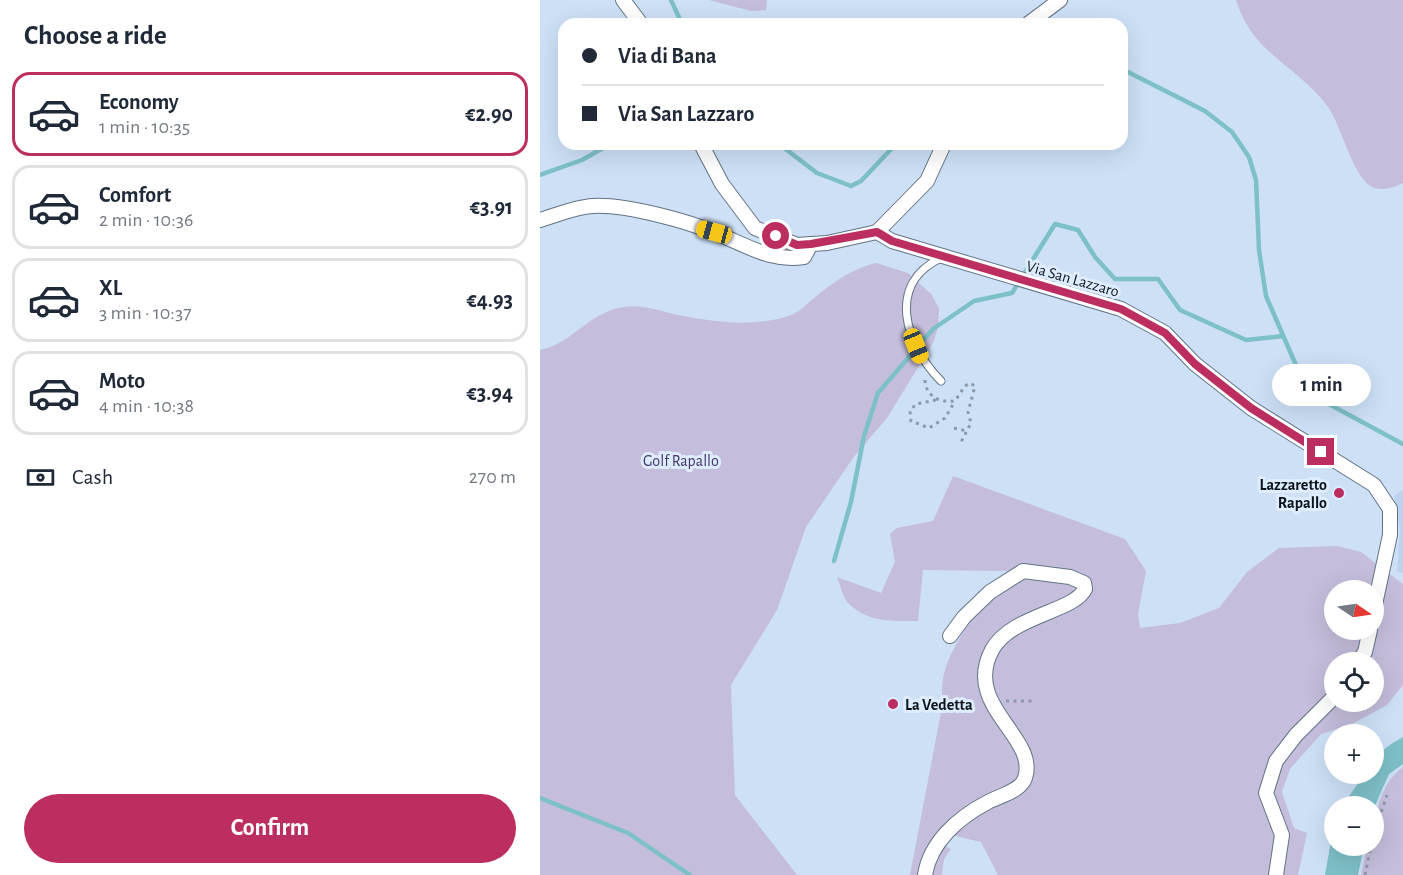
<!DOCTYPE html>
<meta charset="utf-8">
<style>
body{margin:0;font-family:"Alegreya Sans",sans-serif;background:#f6f6f7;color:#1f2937;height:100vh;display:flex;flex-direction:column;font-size:22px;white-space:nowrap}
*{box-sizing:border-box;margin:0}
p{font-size:20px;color:#747a83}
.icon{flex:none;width:33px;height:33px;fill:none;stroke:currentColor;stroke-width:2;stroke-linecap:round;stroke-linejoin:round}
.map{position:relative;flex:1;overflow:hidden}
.side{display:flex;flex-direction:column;background:#fff;width:540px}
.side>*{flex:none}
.top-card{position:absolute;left:18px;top:18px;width:570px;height:132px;border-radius:18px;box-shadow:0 6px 24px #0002;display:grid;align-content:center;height:132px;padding:0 24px;background:#fff}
.needle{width:39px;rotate:103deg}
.buttons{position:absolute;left:784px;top:580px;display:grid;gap:12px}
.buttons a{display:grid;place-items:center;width:60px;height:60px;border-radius:50%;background:#fff;box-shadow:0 6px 24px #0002;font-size:30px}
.end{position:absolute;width:27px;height:27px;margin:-14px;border:8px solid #bb2e5f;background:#fff;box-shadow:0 0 0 3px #fff}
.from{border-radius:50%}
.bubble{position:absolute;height:42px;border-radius:21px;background:#fff;box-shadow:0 6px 24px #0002;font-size:20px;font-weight:700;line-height:42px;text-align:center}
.car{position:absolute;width:18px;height:36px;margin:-18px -9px;border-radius:8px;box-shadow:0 0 4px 2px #0007;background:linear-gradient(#f5c518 24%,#345 0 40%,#f5c518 0 76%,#345 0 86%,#f5c518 0)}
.top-card b{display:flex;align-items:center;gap:21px;height:57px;font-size:22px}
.top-card b+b{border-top:2px solid #e0e1e3}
.top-card i{width:15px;height:15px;background:#1f2937}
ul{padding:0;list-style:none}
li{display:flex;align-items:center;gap:18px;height:84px;margin:0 12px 9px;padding:0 12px;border:3px solid #e0e1e3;border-radius:18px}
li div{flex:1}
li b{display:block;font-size:22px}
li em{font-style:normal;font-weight:700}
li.current{border-color:#bb2e5f}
li>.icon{width:54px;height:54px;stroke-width:1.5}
h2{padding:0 24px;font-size:27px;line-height:72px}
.pay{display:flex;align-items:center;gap:15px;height:66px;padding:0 24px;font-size:22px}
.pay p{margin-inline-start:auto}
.primary-button{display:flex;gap:12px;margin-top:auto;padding:12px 24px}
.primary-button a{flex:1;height:69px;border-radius:36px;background:#bb2e5f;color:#fff;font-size:24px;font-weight:700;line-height:69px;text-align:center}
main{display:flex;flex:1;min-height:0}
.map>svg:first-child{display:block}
.built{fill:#bbd3ee}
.green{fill:#c4bddb;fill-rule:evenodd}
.water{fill:#7ec0c8}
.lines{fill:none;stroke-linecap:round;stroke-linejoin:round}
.stream{stroke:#7ec0c8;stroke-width:4.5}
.lane-casing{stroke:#627385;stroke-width:9}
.street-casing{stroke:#627385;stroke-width:16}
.path{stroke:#8b99aa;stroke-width:3;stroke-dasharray:3 4.5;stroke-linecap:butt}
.lane{stroke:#fff;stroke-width:7}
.street{stroke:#fff;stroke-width:14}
.route{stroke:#bb2e5f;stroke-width:8}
.poi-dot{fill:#bb2e5f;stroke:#deedfe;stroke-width:2}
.labels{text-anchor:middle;stroke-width:6;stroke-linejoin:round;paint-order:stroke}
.street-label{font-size:16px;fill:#0e141c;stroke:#deedfe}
.park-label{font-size:16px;fill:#47346e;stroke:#deedfe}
.poi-label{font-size:16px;font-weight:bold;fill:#0e141c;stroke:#deedfe;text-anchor:end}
</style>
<main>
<section class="side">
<h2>Choose a ride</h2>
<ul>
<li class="current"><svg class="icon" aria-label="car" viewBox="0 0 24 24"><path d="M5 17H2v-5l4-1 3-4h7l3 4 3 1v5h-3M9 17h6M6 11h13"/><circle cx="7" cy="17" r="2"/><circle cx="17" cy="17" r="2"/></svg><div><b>Economy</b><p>1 min · 10:35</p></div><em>€2.90</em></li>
<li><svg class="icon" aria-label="car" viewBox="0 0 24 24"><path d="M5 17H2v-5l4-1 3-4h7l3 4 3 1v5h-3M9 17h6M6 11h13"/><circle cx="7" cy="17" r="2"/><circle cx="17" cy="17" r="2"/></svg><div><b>Comfort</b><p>2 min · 10:36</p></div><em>€3.91</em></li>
<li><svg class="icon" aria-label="car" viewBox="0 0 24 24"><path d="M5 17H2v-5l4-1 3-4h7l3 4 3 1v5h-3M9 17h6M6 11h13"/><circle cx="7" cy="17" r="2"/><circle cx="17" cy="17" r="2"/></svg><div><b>XL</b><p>3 min · 10:37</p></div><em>€4.93</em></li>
<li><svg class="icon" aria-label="car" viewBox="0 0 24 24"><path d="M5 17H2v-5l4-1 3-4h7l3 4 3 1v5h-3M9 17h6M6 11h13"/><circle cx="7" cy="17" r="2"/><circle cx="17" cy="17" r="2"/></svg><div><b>Moto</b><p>4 min · 10:38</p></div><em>€3.94</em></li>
</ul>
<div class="pay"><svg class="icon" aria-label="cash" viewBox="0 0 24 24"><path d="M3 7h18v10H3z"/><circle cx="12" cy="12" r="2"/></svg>Cash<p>270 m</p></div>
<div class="primary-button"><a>Confirm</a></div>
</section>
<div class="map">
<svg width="863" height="875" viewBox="0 0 863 875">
<rect width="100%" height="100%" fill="#cde0f6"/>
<polygon class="built" points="863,490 863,573 857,572 860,529 854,496"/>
<g class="green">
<polygon points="169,0 227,0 226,10 211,11"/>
<path d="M696,0H863V183C854,187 842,192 832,187C812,176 801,124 788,107C758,66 712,54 696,0Z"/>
<path d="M336,263L368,273L391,294L399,308L398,327L393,343L347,418L313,458L266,527L237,610L191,685L195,795L257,875H0V350C32,344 50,311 84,307C102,304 120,311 138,315C174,322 215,328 251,315C259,313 266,304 273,299C292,283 311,269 336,263Z"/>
<path d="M413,476L585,539L606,571L598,614L600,628L640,623L679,608L707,572L739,548L797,546L821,552L863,584V685L847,705L810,725L781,734L750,769L742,792L754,828L767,833L758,875H458L441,842L412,835L405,846L411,849L404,859L402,875H370L403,702C394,657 443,607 469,571L383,570L378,621C354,621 327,623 308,603C303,597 300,585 297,577L341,593L355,562L350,534L357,528L393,521ZM795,591H834V630H795ZM795,663H834V702H795Z"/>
<path d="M863,767V875H821L827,846H834C834,817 838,786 863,767Z"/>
</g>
<g class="water">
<path d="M863,737V764L849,774L834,808L801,807L825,774H834C834,753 846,747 863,737Z"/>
<polygon points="795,819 795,846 824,846 818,875 785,875"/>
</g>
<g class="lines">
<g class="stream">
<polyline points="131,0 142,24"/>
<polyline points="582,69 665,111 692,132 709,157 716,180 719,250 726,296 765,386 785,402 863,444"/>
<polyline points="239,144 277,173 311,186 321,181 356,144"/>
<polyline points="0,175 42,160 70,144"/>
<polyline points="294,561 311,502 324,436 338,393 393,329 434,301 472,293 515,224 538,230 555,257 575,279 618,279 640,310 706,340 743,336"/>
<polyline points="0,798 88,833 150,875"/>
</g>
<g class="lane-casing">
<path id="lane" d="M401,258C345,284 366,346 401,381"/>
</g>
<g class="street-casing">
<g id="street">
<polyline points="83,0 101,24"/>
<polyline points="488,24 520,0"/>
<polyline points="161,144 182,184 215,228 257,245 287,243 337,232"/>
<path d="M0,220C17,215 35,207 53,206C85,204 148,221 178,234C208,246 231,262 264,257L271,244"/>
<polyline points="337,232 352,241 581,309 625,333 655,364 711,408 834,485 850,509 850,535 834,609"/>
<polyline points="337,232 387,181 404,144"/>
<polyline points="817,663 825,652 830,630"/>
<path d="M385,875C390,842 419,817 448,802C459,796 481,791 485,778C499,737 422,706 452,650C471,615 534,612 545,589L544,583L530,577L483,571L450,592L424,617L410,636"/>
<polyline points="736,875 742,835 726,793 736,761 756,735 795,696"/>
</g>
</g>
<g class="path">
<path d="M385,380C386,397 400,403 415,401L425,386L430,383L435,386L428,412L431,423L420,444"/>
<polyline points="396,400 376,404 370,411 371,421 389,428 405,418 415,401"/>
<polyline points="414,428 427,431"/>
<polyline points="466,701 494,701"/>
<polyline points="834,833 847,795"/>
<polyline points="825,875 831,846"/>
</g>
<use href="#lane" class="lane"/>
<use href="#street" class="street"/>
</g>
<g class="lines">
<polyline class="route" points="236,236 257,245 271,244 337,232 352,241 581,309 625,333 655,364 711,408 781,452"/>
</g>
<g class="poi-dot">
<circle cx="799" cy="493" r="6"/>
<circle cx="353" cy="704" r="6"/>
</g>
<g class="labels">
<g class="street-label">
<text transform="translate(533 278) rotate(16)" y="6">Via San Lazzaro</text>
</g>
<g class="park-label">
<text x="141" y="466">Golf Rapallo</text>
</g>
<g class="poi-label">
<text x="787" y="490">Lazzaretto<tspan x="787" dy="18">Rapallo</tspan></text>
<text x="365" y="710" text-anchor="start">La Vedetta</text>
</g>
</g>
</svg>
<div class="buttons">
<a><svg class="needle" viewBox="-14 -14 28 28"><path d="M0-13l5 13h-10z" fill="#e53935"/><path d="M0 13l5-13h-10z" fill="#747a83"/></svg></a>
<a><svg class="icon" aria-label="locate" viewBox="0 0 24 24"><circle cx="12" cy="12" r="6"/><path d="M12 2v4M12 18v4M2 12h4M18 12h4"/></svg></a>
<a>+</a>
<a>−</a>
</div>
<i class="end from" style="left:236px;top:236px"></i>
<i class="end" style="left:781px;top:452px"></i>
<div class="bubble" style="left:732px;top:364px;width:99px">1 min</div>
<i class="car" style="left:174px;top:232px;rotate:285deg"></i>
<i class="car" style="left:376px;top:346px;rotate:158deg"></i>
<div class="top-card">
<b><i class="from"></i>Via di Bana</b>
<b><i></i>Via San Lazzaro</b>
</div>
</div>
</main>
